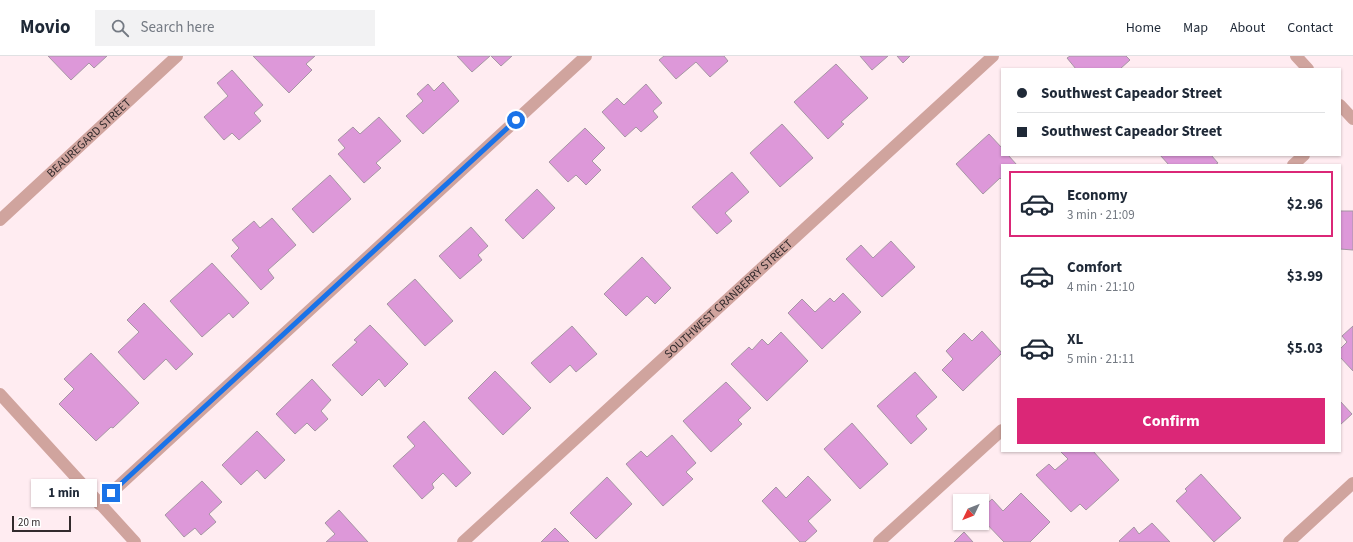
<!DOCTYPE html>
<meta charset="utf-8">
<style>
body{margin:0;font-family:"Source Sans 3",sans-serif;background:#f2f2f3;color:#1f2937;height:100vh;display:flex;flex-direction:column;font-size:15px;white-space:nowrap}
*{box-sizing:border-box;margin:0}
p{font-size:13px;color:#747a83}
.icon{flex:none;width:22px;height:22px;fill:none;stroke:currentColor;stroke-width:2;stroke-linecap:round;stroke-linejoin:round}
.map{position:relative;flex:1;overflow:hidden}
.panel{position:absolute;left:1001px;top:108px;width:340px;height:288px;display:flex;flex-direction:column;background:#fff;border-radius:0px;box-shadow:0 1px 3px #0004}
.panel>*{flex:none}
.top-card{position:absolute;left:1001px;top:12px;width:340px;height:88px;border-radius:0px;box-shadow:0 1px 3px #0004;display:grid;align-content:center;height:88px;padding:0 16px;background:#fff}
.needle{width:26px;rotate:227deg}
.fabs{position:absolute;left:953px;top:438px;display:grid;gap:8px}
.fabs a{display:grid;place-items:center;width:36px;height:36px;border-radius:0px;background:#fff;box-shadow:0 1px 3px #0004;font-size:20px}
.scale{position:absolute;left:12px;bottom:10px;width:59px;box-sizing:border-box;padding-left:4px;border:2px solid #322a2c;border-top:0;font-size:11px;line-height:14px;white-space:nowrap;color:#322a2c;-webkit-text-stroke:3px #fff;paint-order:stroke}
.end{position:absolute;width:18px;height:18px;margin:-9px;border:5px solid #1a73e8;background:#fff;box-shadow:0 0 0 2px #fff}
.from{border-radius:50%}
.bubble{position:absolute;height:28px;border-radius:0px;background:#fff;box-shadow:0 1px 3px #0004;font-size:13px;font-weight:700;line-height:28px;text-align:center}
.top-card b{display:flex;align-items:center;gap:14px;height:38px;font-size:15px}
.top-card b+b{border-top:1px solid #e0e1e3}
.top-card i{width:10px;height:10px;background:#1f2937}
ul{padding:7px 0 0;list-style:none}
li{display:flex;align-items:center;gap:12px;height:66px;margin:0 8px 6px;padding:0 8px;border:2px solid transparent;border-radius:0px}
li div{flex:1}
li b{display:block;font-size:15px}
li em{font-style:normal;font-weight:700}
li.active{border-color:#db2777}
li>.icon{width:36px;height:36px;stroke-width:1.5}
.button{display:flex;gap:8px;margin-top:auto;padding:8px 16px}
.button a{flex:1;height:46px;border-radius:0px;background:#db2777;color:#fff;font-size:16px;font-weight:700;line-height:46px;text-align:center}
header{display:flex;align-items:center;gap:24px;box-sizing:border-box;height:56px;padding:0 20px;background:#fff;border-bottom:1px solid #e0e1e3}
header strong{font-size:19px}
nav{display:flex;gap:22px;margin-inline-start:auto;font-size:14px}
.search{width:280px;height:36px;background:#f2f2f3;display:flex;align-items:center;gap:10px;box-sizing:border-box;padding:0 14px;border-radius:0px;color:#747a83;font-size:15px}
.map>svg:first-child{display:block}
.building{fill:#dd98d9;stroke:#a696a4}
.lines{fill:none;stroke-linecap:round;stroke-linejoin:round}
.minor{stroke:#d0a49e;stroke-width:12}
.route{stroke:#1a73e8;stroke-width:5}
.labels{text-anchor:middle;stroke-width:3.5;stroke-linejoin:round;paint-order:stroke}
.street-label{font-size:12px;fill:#322a2c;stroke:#fff}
</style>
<header>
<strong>Movio</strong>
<div class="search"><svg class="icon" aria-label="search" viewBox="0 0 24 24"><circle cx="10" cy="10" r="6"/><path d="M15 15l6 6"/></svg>Search here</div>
<nav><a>Home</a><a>Map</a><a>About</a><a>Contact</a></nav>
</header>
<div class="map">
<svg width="1353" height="486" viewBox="0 0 1353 486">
<rect width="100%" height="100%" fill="#ffecf1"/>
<g class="building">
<polygon points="48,0 107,0 94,12 89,7 71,24"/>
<polygon points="253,0 315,0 306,8 312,14 289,37"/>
<polygon points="457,0 490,0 472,16"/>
<polygon points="491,0 512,0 501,10"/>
<polygon points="664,0 724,0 728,5 710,21 696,6 676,23 659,4"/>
<polygon points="860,0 888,0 872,14"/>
<polygon points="897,0 910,0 903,7"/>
<polygon points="1070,0 1126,0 1130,4 1120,13 1076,13 1067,2"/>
<polygon points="836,8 868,42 841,66 844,68 828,83 794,46"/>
<polygon points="232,14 263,49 254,57 261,65 239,84 232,77 224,84 204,61 228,40 217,27"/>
<polygon points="443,26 459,45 423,78 406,60 423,45 417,38 428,28 434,35"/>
<polygon points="646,28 662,47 653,55 658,61 641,76 636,71 625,81 602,56 617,42 624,49"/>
<polygon points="379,61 401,85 376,107 381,112 364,127 338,98 345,92 338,84 353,71 360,78"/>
<polygon points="782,68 813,102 780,131 750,97"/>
<polygon points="585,72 605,92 592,105 601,114 586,129 576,119 568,126 549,106"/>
<polygon points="989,78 1002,92 1002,99 1008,99 1017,109 1002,109 1002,124 1000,122 983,138 956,108"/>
<polygon points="1160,99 1211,99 1218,107 1215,109 1169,109"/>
<polygon points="732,116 749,136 725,157 732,165 717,178 692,151"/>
<polygon points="330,119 351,143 313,177 292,153"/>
<polygon points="537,133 555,152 523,183 505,164"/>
<polygon points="1340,155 1353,155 1353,194 1340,193"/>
<polygon points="272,162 296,189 268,214 274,222 261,234 231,200 239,192 232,184 254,165 260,172"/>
<polygon points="471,171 488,190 478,199 482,204 460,223 439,200"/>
<polygon points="891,185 915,211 882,241 846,203 861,189 873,202"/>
<polygon points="642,201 671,232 655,248 647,240 626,260 604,238"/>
<polygon points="212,207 249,247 233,262 229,257 202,281 170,245"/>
<polygon points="415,223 453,265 425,290 387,248"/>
<polygon points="843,237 861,256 822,293 788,257 802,243 815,256 830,242 834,246"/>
<polygon points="144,247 193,298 176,314 166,303 144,324 118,296 139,276 127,264"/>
<polygon points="370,269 408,308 385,331 379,323 362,340 332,309 357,286 354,284"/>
<polygon points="572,270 597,298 576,316 570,309 550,327 531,307"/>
<polygon points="1353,270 1353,315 1340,301 1340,293 1347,286 1342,280"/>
<polygon points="982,275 1002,297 963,335 942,314 953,303 946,295 964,277 972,285"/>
<polygon points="781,276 808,305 767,345 731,308 749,291 752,294 762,283 768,289"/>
<polygon points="91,297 139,347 113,372 111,371 96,385 59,348 74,333 64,323"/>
<polygon points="495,315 531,352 503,379 468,342"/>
<polygon points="915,316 937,341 916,360 927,373 911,388 877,350"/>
<polygon points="312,323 331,344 321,355 328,363 315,375 307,367 295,378 276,358"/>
<polygon points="726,326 751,352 738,364 742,368 711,396 683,365"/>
<polygon points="1340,345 1352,358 1340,369"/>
<polygon points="424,365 471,417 456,431 443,417 432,428 434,432 422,443 393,410 415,390 407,381"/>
<polygon points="852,367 888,408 860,433 824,393"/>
<polygon points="257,375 285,404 265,423 257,414 241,429 222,409"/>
<polygon points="672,379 696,407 686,416 693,423 663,450 626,408 641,395 647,401"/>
<polygon points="1060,395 1093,395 1119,424 1086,454 1080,448 1071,456 1036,419 1049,408 1055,414 1068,403"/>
<polygon points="1201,418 1241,462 1214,486 1176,445 1187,435 1185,433"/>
<polygon points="808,420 831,444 808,465 817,475 805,486 800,486 762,445 776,431 786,442"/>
<polygon points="607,421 632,448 596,483 570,457"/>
<polygon points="202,425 222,446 209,458 216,466 201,479 195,472 184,481 165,459"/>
<polygon points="1021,437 1050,466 1030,486 1004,486 982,463 982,452 992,443 1003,455"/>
<polygon points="339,454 368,486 326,486 335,478 325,467"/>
<polygon points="1152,467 1170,486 1120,486 1119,485 1134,471 1139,478"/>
<polygon points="555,472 569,486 541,486"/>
<polygon points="964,476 973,486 954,486"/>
</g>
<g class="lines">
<g class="minor">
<polyline points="1296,0 1308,13"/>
<polyline points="1340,49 1353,63"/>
<polyline points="1293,109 1304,99"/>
<path id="s1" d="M0,164L177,0"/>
<polyline points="0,338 135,486"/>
<polyline points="99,448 586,0"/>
<path id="s2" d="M463,486L993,0"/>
<polyline points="879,486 1002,374"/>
<polyline points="1289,486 1353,427"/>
</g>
</g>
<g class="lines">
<polyline class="route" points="111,437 516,64"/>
</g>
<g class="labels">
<g class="street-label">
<text dy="4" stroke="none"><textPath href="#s1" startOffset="121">BEAUREGARD STREET</textPath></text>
<text dy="4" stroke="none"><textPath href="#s2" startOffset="360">SOUTHWEST CRANBERRY STREET</textPath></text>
</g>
</g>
</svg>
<div class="fabs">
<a><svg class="needle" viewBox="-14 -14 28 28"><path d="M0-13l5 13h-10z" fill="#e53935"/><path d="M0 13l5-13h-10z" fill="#747a83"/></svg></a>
</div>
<div class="scale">20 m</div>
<i class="end from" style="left:516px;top:64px"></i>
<i class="end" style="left:111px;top:437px"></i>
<div class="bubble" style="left:31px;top:423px;width:66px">1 min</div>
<div class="top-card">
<b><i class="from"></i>Southwest Capeador Street</b>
<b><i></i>Southwest Capeador Street</b>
</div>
<section class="panel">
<ul>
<li class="active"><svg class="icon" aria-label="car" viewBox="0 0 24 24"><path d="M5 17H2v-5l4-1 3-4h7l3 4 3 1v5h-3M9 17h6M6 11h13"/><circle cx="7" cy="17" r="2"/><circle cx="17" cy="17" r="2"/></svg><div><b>Economy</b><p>3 min · 21:09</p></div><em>$2.96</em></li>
<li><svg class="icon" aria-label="car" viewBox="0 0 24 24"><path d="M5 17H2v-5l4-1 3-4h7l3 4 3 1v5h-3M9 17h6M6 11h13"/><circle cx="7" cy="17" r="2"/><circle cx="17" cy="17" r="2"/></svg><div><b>Comfort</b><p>4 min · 21:10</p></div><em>$3.99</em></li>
<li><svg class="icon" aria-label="car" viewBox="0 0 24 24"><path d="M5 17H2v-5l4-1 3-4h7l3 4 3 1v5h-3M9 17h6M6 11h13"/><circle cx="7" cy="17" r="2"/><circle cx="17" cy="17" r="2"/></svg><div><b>XL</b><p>5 min · 21:11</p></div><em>$5.03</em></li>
</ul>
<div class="button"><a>Confirm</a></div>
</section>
</div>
